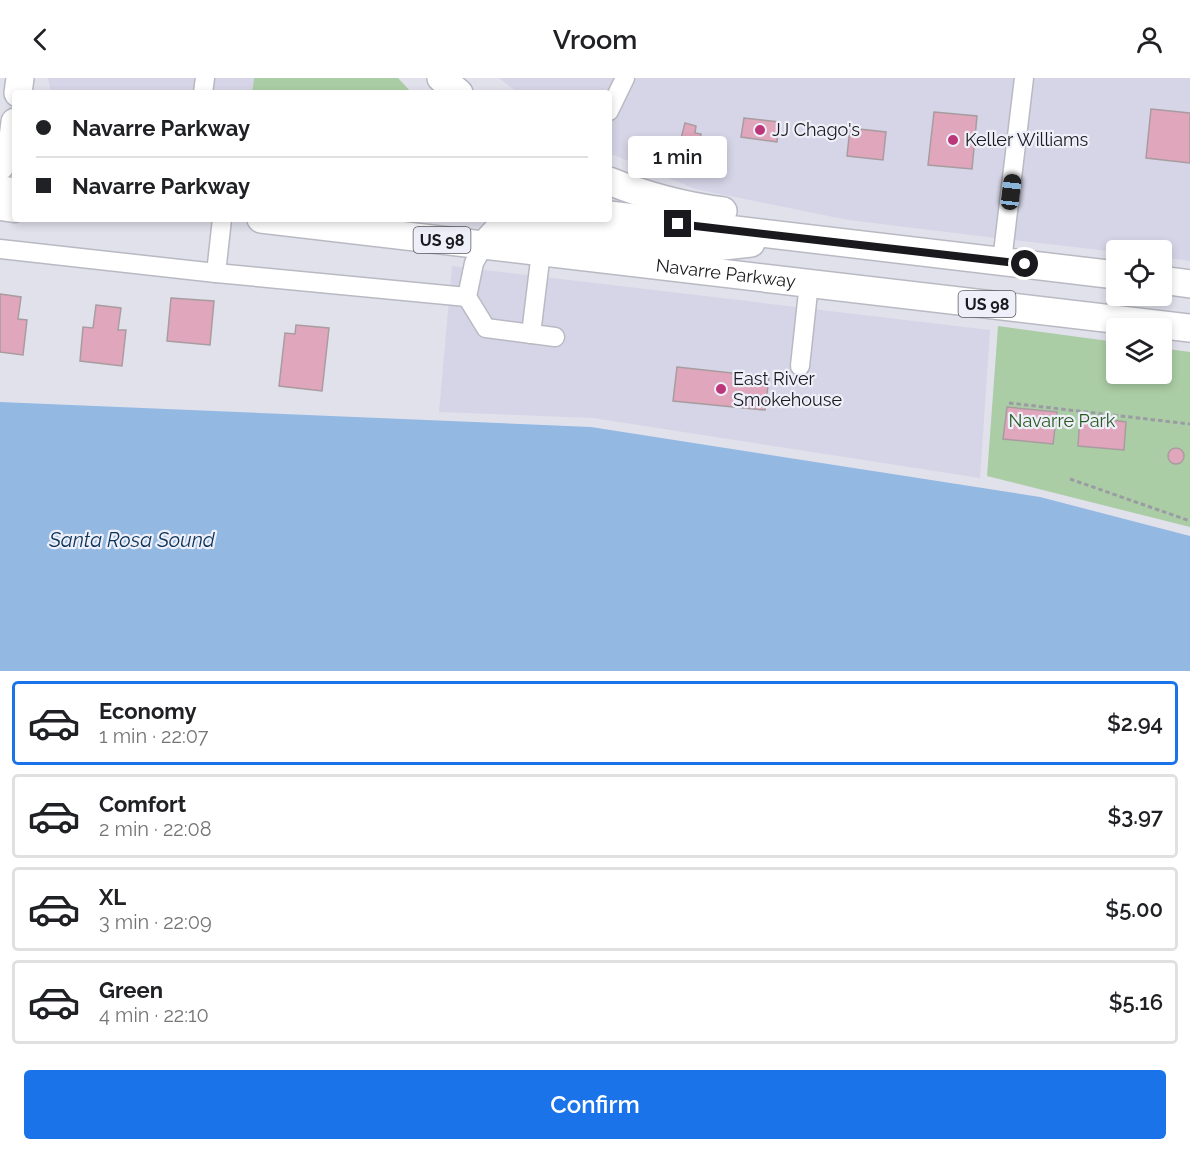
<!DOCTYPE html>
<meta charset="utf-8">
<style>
body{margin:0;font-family:Raleway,sans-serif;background:#f6f6f6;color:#202124;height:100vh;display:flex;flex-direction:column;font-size:22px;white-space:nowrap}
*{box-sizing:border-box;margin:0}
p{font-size:20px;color:#757577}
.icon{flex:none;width:33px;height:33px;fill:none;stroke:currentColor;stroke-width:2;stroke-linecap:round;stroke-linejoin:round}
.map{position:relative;height:593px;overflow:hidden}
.side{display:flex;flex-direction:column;background:#fff;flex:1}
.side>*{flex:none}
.hud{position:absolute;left:12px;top:12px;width:600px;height:132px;border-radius:6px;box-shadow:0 3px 9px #0003;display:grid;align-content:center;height:132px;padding:0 24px;background:#fff}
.controls{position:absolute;left:1106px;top:162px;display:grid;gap:12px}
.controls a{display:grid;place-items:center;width:66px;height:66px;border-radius:6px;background:#fff;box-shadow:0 3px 9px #0003;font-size:30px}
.end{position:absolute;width:27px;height:27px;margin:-14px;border:8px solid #1a1a1e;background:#fff;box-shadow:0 0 0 3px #fff}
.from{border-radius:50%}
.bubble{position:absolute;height:42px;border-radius:6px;background:#fff;box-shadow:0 3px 9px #0003;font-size:20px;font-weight:600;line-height:42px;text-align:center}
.car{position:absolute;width:18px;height:36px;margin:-18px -9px;border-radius:8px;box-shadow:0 0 4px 2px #0007;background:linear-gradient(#222 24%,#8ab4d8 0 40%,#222 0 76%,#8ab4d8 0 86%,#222 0)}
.hud b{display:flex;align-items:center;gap:21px;height:57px;font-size:22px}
.hud b+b{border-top:2px solid #e0e0e0}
.hud i{width:15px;height:15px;background:#202124}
ul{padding:10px 0 0;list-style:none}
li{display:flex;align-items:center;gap:18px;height:84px;margin:0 12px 9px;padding:0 12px;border:3px solid #e0e0e0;border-radius:6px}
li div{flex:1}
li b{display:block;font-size:22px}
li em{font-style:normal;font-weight:600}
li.active{border-color:#1a73e8}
li>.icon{width:54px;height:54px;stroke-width:1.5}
.primary-button{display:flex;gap:12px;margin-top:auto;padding:12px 24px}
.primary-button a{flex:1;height:69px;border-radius:6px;background:#1a73e8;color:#fff;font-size:24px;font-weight:600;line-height:69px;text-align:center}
header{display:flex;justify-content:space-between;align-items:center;height:78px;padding:0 24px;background:#fff;font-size:27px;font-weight:600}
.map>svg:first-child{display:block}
.built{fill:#d5d5e7}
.green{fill:#abcda5}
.water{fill:#93b9e3}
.building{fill:#e0a6bb;stroke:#a89ca0;stroke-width:1.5}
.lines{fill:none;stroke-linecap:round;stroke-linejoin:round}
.minor-casing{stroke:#b9b9c3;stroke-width:21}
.highway-casing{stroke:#b9b9c3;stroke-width:30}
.path{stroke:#9b9ba3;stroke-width:3;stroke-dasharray:4.5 3;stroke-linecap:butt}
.minor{stroke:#fff;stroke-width:18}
.highway{stroke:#fff;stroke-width:27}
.route{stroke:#1a1a1e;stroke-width:8}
.poi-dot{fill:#bc3779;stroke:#eeeff9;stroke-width:2}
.labels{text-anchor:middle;stroke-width:4.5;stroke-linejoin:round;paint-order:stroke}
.shield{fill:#eeeff9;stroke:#5a5a60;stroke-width:1.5}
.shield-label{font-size:16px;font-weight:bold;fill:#1a1a1e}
.poi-label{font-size:18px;fill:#1a1a1e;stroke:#eeeff9;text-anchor:start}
.street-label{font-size:18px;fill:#1a1a1e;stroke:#eeeff9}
.park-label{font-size:18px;fill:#295b21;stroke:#eeeff9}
.water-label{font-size:20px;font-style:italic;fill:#0b345b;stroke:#eeeff9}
</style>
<header><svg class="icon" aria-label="back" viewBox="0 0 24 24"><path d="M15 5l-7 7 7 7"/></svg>Vroom<svg class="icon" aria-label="person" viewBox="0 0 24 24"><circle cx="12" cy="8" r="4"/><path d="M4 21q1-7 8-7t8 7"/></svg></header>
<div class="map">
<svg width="1190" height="593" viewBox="0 0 1190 593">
<rect width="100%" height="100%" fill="#e1e1ec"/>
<g class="built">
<polygon points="48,0 254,0 252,15 51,15"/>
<polygon points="499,0 1015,0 996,160 848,142 695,111 609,75 609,15 518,15"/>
<polygon points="1033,0 1190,0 1190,183 1161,179 1161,172 1116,174 1014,162"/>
<polygon points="452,188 990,252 980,400 593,340 439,334"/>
</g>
<g class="green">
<polygon points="254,0 398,0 412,15 252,15"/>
<polygon points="998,248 1116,264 1116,296 1161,296 1161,270 1190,274 1190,449 987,398"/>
</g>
<polygon class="water" points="0,324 591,349 1040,419 1190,458 1190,593 0,593"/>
<g class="building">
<polygon points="1151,31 1190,35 1190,85 1146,80"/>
<polygon points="934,34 977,38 972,91 928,87"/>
<polygon points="744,40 779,44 777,64 741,59"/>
<polygon points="685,45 696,48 695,55 701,56 694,85 676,80"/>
<polygon points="850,50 886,54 883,82 847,78"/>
<polygon points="0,216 21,219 18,241 27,242 23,277 0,274"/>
<polygon points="171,220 214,223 210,267 167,263"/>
<polygon points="96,227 121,230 118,252 126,252 122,288 80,283 83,249 93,250"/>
<polygon points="296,247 329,250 322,313 279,308 285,255 295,256"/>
<polygon points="677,289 769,299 765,332 673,323"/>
<polygon points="1007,329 1057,334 1053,366 1003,361"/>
<polygon points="1080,338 1126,344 1124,372 1078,368"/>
<circle cx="1176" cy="378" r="8"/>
</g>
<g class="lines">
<g class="minor-casing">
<g id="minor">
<polyline points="203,15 205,0"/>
<polyline points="609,33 625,0"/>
<polyline points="0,133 15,135"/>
<polyline points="484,167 474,185 467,219 486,250 555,259"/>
<polyline points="0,171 216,195 467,219"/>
<polyline points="1002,183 1024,0"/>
<polyline points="216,195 222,141"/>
<polyline points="531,256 541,174"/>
<polyline points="800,288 809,205"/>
</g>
</g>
<g class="highway-casing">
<g id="highway">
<polyline points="441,0 459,15"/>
<polyline points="18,15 20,0"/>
<polyline points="0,88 12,68 15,44"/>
<path d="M609,103C646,118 684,128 723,133"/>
<polyline points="0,112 15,114"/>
<polyline points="609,137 1116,197"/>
<path id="s1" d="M261,141L1190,250"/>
<polyline points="484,167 496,154 519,149 705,170 751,165"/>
<polyline points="1161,202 1190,206"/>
</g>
</g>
<g class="path">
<polyline points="1009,325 1190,346"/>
<polyline points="1070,401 1190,443"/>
</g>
<use href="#minor" class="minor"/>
<use href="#highway" class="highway"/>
</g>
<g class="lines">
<polyline class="route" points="678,146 1025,186"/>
</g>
<g class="poi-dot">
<circle cx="760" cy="52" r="6"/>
<circle cx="953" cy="62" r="6"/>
<circle cx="721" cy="311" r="6"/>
</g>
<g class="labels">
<g class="shield">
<rect x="413.5" y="149" width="57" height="26" rx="4.5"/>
<rect x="958.5" y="213" width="57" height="26" rx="4.5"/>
</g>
<g class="shield-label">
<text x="442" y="168">US 98</text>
<text x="987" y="232">US 98</text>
</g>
<g class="poi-label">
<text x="772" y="58">JJ Chago's</text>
<text x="965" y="68">Keller Williams</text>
<text x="733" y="307">East River<tspan x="733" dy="21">Smokehouse</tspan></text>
</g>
<g class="street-label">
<text dy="6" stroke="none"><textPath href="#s1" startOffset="468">Navarre Parkway</textPath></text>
</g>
<g class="park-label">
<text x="1062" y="349">Navarre Park</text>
</g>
<g class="water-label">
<text x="132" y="469">Santa Rosa Sound</text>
</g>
</g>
</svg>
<div class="controls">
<a><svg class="icon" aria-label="locate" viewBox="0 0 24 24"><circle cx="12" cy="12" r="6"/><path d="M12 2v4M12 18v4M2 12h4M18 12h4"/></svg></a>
<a><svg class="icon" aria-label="layers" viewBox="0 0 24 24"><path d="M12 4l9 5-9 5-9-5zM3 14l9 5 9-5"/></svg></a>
</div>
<i class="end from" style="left:1025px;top:186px"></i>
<i class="end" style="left:678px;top:146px"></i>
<div class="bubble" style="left:628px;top:58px;width:99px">1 min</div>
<i class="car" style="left:1011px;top:114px;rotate:7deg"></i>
<div class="hud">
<b><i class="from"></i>Navarre Parkway</b>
<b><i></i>Navarre Parkway</b>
</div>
</div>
<section class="side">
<ul>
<li class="active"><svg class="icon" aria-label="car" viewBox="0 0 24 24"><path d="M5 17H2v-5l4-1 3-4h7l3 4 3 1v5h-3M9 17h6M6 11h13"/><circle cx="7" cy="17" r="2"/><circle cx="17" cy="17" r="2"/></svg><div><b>Economy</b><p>1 min · 22:07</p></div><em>$2.94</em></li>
<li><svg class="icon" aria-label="car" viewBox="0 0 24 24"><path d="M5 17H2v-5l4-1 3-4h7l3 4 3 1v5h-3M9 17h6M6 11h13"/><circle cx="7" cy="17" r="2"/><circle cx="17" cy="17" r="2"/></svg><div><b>Comfort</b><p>2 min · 22:08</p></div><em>$3.97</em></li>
<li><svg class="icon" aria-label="car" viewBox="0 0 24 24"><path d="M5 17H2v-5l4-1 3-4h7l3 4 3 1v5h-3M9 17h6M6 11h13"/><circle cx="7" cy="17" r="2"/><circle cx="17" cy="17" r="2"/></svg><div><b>XL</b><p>3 min · 22:09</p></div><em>$5.00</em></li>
<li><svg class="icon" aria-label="car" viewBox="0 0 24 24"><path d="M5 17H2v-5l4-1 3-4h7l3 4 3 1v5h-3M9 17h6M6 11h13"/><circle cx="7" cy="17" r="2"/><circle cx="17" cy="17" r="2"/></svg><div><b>Green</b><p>4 min · 22:10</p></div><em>$5.16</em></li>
</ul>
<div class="primary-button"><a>Confirm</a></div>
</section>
